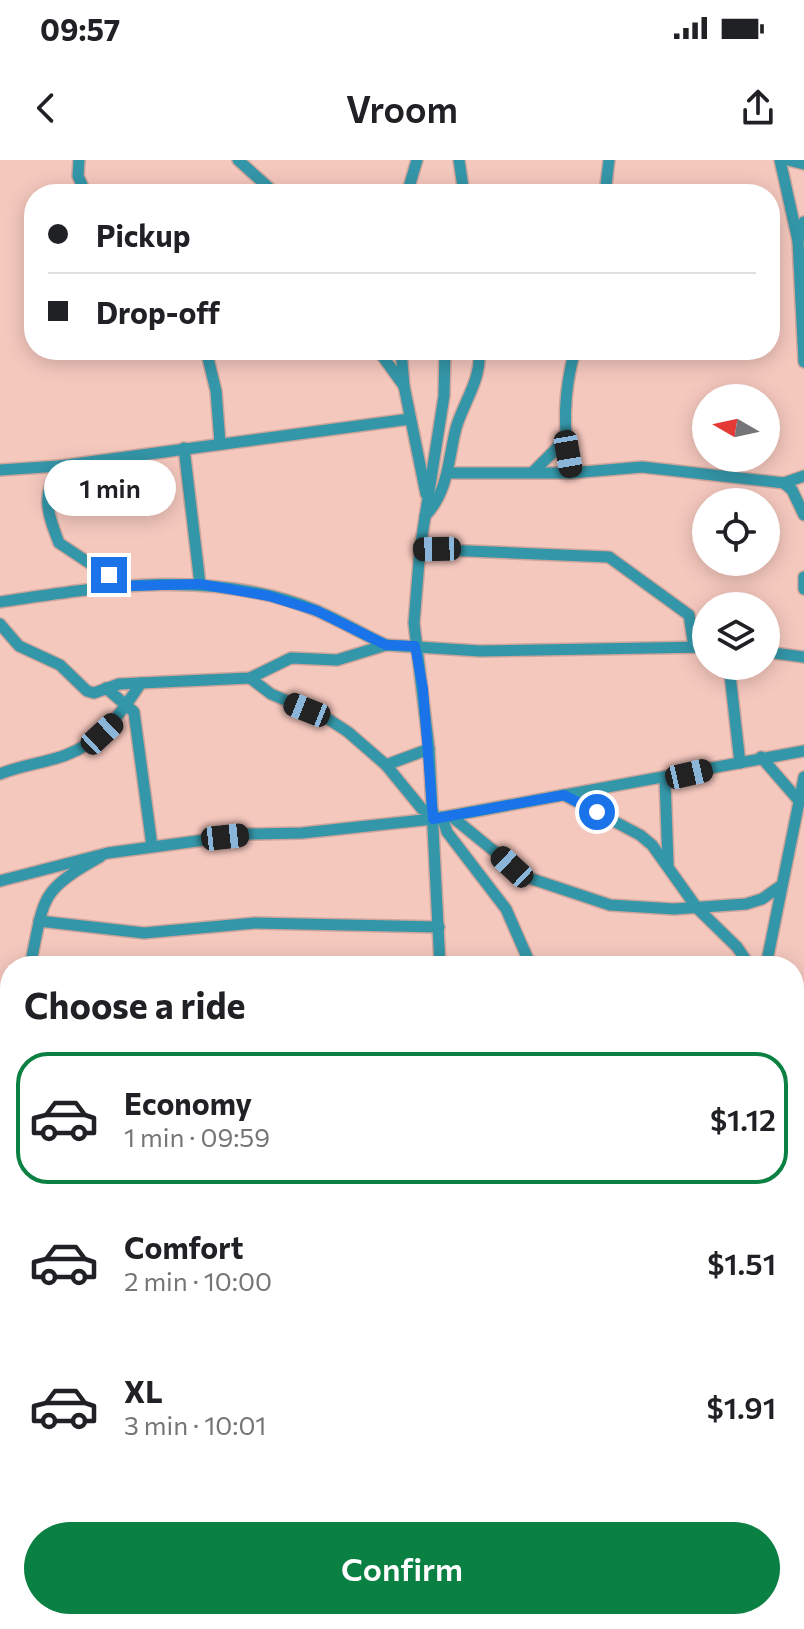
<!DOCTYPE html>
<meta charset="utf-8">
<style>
body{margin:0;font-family:Commissioner,sans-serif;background:#f2f2f2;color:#202124;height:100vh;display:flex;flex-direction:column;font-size:30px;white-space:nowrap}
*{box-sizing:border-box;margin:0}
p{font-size:26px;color:#757577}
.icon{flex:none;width:44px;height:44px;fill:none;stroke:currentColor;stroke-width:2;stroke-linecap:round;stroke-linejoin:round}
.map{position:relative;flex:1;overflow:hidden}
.sheet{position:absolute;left:0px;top:796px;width:804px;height:674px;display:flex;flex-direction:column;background:#fff;border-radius:32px 32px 0 0;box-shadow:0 4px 20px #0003}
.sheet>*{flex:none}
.banner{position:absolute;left:24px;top:24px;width:756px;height:176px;border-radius:32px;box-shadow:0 4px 20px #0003;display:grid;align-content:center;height:176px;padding:0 24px;background:#fff}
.needle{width:52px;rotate:279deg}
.buttons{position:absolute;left:692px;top:224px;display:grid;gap:16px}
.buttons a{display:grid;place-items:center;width:88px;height:88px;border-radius:50%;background:#fff;box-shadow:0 4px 20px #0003;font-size:40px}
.end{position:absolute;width:36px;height:36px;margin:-18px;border:10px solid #1a73e8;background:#fff;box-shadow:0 0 0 4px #fff}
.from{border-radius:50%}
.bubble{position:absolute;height:56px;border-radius:28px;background:#fff;box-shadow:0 4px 20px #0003;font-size:26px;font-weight:600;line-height:56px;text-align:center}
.car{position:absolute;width:24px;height:48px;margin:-24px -12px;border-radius:10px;box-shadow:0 0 6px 2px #0007;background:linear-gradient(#222 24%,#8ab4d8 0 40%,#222 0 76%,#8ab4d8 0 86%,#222 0)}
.banner b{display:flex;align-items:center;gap:28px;height:76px;font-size:30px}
.banner b+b{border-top:2px solid #e0e0e0}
.banner i{width:20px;height:20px;background:#202124}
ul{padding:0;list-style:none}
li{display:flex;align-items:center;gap:24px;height:132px;margin:0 16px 12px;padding:0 8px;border:4px solid transparent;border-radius:32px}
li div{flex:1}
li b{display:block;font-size:30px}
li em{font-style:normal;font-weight:600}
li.active{border-color:#0b8043}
li>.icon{width:72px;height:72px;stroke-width:1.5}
h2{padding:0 24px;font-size:36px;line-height:96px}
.action{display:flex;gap:16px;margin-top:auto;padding:16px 24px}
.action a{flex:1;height:92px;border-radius:48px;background:#0b8043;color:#fff;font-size:32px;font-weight:600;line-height:92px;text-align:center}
.status{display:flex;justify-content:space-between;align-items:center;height:56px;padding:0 40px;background:#fff;direction:ltr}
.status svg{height:22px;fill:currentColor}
header{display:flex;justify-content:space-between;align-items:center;height:104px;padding:0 24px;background:#fff;font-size:36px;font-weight:600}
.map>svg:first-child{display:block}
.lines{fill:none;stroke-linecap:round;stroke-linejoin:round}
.street-casing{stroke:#cea59b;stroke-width:14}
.street{stroke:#3497a9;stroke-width:11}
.route{stroke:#1a73e8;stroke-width:10}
</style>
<div class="status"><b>09:57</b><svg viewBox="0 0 49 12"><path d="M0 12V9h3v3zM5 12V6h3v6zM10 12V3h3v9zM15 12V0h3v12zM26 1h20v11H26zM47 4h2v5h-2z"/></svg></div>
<header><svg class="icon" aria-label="back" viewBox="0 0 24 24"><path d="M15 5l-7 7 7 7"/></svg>Vroom<svg class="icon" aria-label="share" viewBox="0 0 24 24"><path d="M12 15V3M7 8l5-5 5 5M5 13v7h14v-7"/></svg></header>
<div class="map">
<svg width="804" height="1469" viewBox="0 0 804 1469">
<rect width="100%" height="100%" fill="#f5c8be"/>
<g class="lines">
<g class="street-casing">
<g id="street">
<polyline points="79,0 78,16 86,34"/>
<polyline points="238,0 276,34"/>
<polyline points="459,0 464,34"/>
<polyline points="780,0 798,81 804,202"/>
<polyline points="788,0 804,4"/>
<polyline points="407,34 417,0"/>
<polyline points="605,34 609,0"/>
<polyline points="798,81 804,62"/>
<polyline points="206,190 216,231 220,283"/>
<polyline points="378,190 404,226"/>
<polyline points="401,190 404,226 426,334"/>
<polyline points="184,288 200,424"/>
<path d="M59,306C41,336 47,352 59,383L124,426"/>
<polyline points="0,310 59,306 410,259"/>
<polyline points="533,312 557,288 564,275"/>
<polyline points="448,313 571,313 642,307 784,323 804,316"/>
<path d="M571,313C563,270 563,233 575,190"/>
<polyline points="784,323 792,330 804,355"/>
<path d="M425,356C449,331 448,299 456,268C464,241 482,219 479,190"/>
<polyline points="420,389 609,397 689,455 694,487"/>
<polyline points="804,417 804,429"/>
<path d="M0,442C104,426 214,409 315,450C339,460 362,474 386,485"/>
<polyline points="0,464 19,486 60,505 87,531 94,533 119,524 250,518 291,498 337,500 386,485 480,491 706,487"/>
<polyline points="766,492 804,497"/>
<polyline points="729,506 740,603"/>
<polyline points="250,518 271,534 325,557 348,572 386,605 422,649 433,652"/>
<polyline points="106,528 134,552 152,686"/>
<polyline points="761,597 800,642"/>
<polyline points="386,605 429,589"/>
<path d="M0,614C22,605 45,603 66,595C101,582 121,553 141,523"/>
<polyline points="665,619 668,704"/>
<polyline points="564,635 640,675 652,685 697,748 737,787 750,806"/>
<polyline points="451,656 526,717 610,745 674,749 746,744 762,739 782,725"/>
<polyline points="442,657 447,672 506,749 531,806"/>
<polyline points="0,721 108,693 249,674 302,673 433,659 804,591"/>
<polyline points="39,761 144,773 255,763 439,767"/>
<path d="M30,806C45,738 37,732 100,697"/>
<polyline points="440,806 429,589 414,463 420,389 444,236 445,190"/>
<polyline points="766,806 804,617"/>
<polyline points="0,837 10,839"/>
<polyline points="794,849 804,851"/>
<polyline points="794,895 804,921"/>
<polyline points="794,1106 804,1127"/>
<polyline points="0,1168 10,1170"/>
<polyline points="0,1196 10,1210"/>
<polyline points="0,1250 10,1211"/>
<polyline points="804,1275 799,1354 804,1399"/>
<polyline points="470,1460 472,1469"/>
<polyline points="665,1460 668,1469"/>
<polyline points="100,1469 102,1460"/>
</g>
</g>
<use href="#street" class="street"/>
</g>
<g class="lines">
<polyline class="route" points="109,415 124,426 200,424 269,436 317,451 386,485 415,486 423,529 433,659 564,635 597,652"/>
</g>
</svg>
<div class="buttons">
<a><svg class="needle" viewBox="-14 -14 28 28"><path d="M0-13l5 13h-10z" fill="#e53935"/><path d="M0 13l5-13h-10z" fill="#757577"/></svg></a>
<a><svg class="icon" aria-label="locate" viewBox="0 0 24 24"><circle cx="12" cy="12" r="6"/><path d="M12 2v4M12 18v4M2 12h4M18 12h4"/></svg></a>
<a><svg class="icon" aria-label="layers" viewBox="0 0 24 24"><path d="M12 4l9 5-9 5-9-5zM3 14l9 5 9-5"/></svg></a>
</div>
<i class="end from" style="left:597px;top:652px"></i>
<i class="end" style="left:109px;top:415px"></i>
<div class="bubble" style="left:44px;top:300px;width:132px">1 min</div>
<i class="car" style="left:568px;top:294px;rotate:170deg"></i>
<i class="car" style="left:437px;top:389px;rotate:269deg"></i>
<i class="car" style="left:307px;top:550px;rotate:292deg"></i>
<i class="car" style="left:102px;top:574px;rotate:47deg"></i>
<i class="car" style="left:689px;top:614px;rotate:77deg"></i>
<i class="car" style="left:225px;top:677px;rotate:84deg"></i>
<i class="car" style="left:512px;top:707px;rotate:313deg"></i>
<div class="banner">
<b><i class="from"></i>Pickup</b>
<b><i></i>Drop-off</b>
</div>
<section class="sheet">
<h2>Choose a ride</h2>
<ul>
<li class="active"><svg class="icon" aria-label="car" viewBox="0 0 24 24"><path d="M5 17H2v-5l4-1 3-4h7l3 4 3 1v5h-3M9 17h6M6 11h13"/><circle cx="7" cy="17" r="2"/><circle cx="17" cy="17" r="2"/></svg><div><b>Economy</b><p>1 min · 09:59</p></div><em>$1.12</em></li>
<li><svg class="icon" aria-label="car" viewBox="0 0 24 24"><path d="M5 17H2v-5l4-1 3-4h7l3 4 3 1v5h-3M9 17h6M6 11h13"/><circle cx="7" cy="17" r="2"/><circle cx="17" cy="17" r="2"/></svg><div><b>Comfort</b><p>2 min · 10:00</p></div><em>$1.51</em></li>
<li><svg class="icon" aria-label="car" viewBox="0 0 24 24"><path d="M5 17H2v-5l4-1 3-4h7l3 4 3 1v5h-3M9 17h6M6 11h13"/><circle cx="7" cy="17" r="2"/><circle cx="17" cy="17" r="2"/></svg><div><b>XL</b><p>3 min · 10:01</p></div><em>$1.91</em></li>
</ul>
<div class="action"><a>Confirm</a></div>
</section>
</div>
